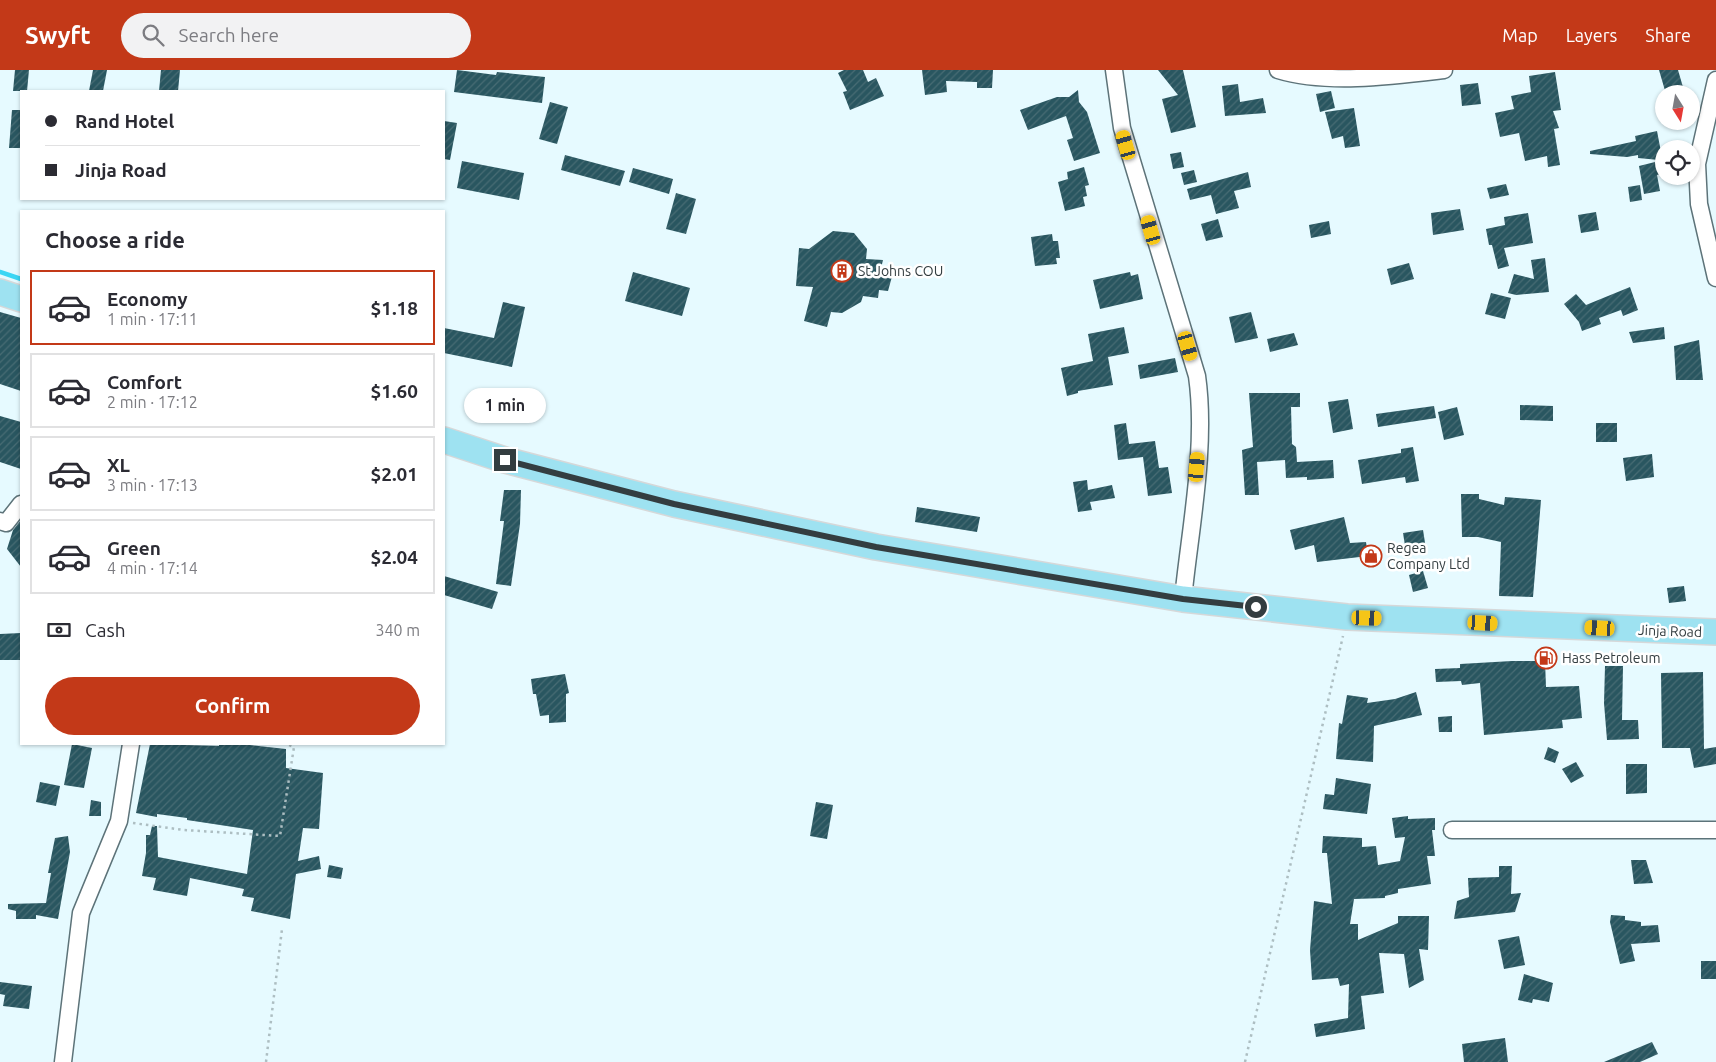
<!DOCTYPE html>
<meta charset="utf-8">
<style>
body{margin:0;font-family:Ubuntu,sans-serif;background:#f2f2f3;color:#2b2b33;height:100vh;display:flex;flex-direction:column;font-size:19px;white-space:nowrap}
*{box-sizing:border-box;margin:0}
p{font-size:16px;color:#7c7c81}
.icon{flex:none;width:28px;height:28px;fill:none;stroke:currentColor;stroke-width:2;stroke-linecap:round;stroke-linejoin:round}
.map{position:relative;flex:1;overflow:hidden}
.drawer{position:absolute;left:20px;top:140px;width:425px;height:535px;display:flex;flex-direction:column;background:#fff;border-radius:0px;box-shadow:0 1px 4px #0004}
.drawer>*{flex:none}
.guide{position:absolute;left:20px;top:20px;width:425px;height:110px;border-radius:0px;box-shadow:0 1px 4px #0004;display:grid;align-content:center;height:110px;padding:0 25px;background:#fff}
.needle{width:32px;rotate:169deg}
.tools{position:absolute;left:1655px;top:15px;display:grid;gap:10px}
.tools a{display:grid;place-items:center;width:45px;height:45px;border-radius:50%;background:#fff;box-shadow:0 1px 4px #0004;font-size:25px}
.end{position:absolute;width:22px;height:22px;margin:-11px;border:6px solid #333d40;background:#fff;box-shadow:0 0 0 2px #fff}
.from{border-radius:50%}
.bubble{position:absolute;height:35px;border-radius:18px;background:#fff;box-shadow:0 1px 4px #0004;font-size:16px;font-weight:600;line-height:35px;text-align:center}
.car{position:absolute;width:15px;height:30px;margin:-15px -8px;border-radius:6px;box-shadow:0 0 4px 1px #0007;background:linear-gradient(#f5c518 24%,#345 0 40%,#f5c518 0 76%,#345 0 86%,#f5c518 0)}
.guide b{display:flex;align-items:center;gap:18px;height:48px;font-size:19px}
.guide b+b{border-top:1px solid #e1e1e2}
.guide i{width:12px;height:12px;background:#2b2b33}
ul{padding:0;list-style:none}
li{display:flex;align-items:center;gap:15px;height:75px;margin:0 10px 8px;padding:0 15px;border:2px solid #e1e1e2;border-radius:0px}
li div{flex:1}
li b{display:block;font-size:19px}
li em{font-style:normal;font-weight:600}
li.selected{border-color:#c33918}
li>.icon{width:45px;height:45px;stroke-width:1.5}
h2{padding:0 25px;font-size:22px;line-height:60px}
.pay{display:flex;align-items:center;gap:12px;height:55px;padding:0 25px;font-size:19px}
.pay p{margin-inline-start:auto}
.action{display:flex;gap:10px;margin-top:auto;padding:10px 25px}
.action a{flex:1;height:58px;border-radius:30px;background:#c33918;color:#fff;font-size:20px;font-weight:600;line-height:58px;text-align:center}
header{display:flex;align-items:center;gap:30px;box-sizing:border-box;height:70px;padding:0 25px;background:#c33918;color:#fff}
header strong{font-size:24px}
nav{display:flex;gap:28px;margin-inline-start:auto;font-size:18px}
.search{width:350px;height:45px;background:#f2f2f3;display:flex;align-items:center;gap:12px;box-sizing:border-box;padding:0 18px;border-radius:28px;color:#7c7c81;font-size:19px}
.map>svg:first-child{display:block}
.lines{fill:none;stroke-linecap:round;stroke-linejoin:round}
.stream{stroke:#3bd6f4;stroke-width:4.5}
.building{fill:url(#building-hatch)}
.minor-casing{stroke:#5d7379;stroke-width:19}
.primary-casing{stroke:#d6d8d9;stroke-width:28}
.path{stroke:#adbec2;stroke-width:2.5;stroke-dasharray:2.5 4;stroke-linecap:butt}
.minor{stroke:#fff;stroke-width:16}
.primary{stroke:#9ee2f1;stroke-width:25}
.route{stroke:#333d40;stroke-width:6}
.labels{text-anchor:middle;stroke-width:5;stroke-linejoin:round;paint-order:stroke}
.poi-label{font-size:14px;fill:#333d40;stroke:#fff;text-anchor:start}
.street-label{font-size:14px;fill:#333d40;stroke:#fff}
</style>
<header>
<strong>Swyft</strong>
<div class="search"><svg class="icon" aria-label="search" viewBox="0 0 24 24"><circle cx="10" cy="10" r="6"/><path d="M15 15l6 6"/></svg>Search here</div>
<nav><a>Map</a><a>Layers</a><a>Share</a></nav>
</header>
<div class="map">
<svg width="1716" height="992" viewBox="0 0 1716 992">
<defs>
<pattern id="building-hatch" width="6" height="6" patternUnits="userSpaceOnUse" patternTransform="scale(1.25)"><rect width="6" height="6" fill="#295660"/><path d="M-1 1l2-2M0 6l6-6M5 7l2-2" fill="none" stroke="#486c74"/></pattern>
</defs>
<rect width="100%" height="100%" fill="#e6faff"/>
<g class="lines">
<polyline class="stream" points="0,202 21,209"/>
</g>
<g class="building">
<polygon points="15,0 29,0 27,21 13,21"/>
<polygon points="93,0 107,0 103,21 89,21"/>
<polygon points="161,0 180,0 178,21 159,21"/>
<polygon points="457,0 496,5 497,2 545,7 542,33 454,22"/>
<polygon points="844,0 863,0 868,12 876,8 884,26 850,40 843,22 847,21 838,3"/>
<polygon points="922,0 993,0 992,18 977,18 977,12 946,11 947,22 925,25"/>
<polygon points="1158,0 1183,0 1196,57 1171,63 1162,29 1178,25"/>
<polygon points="1659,0 1678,0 1685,24 1666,24"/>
<polygon points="1555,2 1561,40 1553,41 1559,58 1554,59 1560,95 1548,97 1547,86 1525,91 1519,63 1500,67 1495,43 1514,39 1511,26 1531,22 1529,6"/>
<polygon points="1478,13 1481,34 1462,36 1460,15"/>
<polygon points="1238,14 1240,32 1263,28 1266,43 1225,46 1222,16"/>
<polygon points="1078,20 1079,32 1087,42 1100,83 1074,91 1067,70 1073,68 1066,46 1028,60 1020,40 1057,27 1069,27"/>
<polygon points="1331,21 1335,38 1320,42 1316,24"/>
<polygon points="550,32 568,37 557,74 539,69"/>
<polygon points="1354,38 1360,76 1345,78 1343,66 1332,69 1325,42"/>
<polygon points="12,40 21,40 21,78 9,78"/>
<polygon points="444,51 457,53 450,90 444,89"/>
<polygon points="1657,61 1661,82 1658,83 1659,90 1638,88 1638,85 1627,87 1590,84 1590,81 1636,71 1635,66"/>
<polygon points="1181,82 1184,97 1173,99 1170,84"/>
<polygon points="565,85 625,101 620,116 561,100"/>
<polygon points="462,91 524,103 519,130 457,118"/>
<polygon points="1659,91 1662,104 1657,105 1660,121 1644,124 1639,96"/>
<polygon points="1084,97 1089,115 1085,116 1087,126 1083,127 1085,136 1065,141 1058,112 1068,109 1067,102"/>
<polygon points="633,98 673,109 669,124 629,112"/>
<polygon points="1194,100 1197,112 1184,115 1181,103"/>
<polygon points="1248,102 1251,117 1234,121 1239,138 1216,144 1211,125 1190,130 1187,119"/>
<polygon points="1506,114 1509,125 1490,129 1487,118"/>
<polygon points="1640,115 1642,130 1630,132 1628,117"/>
<polygon points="676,123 696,129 686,164 666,159"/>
<polygon points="1460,139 1464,160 1433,165 1431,143"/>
<polygon points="1596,142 1599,160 1581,163 1578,145"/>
<polygon points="1528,143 1533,173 1504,178 1509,196 1498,199 1492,175 1489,175 1486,159 1505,155 1504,147"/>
<polygon points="1218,149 1223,167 1206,171 1201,154"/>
<polygon points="1329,151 1331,164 1311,168 1309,155"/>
<polygon points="833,161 854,163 867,179 866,189 883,190 881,198 893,203 888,221 879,220 878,228 863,226 861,232 842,243 831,242 827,257 804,251 813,217 796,216 799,178 809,179"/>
<polygon points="1052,164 1053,171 1058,171 1060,188 1056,188 1057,194 1035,196 1031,167"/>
<polygon points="1545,188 1549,222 1516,225 1508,223 1514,204 1534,209 1531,190"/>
<polygon points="1409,193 1414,209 1391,215 1387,199"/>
<polygon points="633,202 690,218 682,246 625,231"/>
<polygon points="1130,202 1131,206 1138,204 1143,229 1100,239 1093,210"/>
<polygon points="1630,217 1638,240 1623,246 1621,240 1599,248 1601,254 1582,261 1579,252 1564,234 1576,224 1586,235"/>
<polygon points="1491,223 1511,228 1505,249 1485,244"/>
<polygon points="503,232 525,237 512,297 444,283 444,258 494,268"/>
<polygon points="0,242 21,248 21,321 0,314"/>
<polygon points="1251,242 1258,268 1235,273 1229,247"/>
<polygon points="1124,257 1129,283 1108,287 1113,315 1078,321 1078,323 1067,326 1061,298 1093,291 1088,264"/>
<polygon points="1664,257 1665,269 1633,273 1629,262"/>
<polygon points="1294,263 1298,275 1270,282 1267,269"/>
<polygon points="1699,270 1703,310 1676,310 1674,276"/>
<polygon points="1175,288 1178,302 1140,309 1138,295"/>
<polygon points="1249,323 1300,323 1300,337 1291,337 1292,374 1296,377 1297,392 1333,390 1334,408 1307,410 1307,407 1286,408 1285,390 1257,392 1259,425 1245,425 1242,380 1253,377"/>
<polygon points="1348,329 1353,359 1333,363 1328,332"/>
<polygon points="1520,335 1553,336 1553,351 1520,350"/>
<polygon points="1434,336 1436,348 1378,357 1376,344"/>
<polygon points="1457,337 1464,365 1444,370 1438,342"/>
<polygon points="0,346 21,352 21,399 0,392"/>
<polygon points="1126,353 1129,374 1155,371 1159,398 1168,397 1172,423 1148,426 1143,387 1118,390 1114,355"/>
<rect x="1596" y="353" width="21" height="19"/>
<polygon points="1413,377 1419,411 1406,413 1405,407 1362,414 1358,390 1401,383 1401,379"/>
<polygon points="1652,384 1654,407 1626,411 1623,388"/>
<polygon points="1087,410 1088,420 1112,415 1115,428 1090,432 1092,440 1078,442 1073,412"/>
<polygon points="504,420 521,420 520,454 511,516 496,514 504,451 500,451"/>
<polygon points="1461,424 1479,424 1479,429 1504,435 1505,427 1541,430 1533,527 1499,526 1501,472 1478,467 1462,467"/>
<polygon points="917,437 980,447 977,462 915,452"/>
<polygon points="1344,447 1350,473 1366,472 1368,486 1317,492 1314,475 1295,480 1290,460"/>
<polygon points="21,450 21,497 7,479 13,460"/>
<polygon points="1423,460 1426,479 1406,482 1403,463"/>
<polygon points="1423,501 1428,518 1413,522 1409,505"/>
<polygon points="444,506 498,522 492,539 444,525"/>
<polygon points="1684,516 1686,531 1669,533 1667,518"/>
<polygon points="21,563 21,590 0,590 0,564"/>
<polygon points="1512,591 1545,591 1546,617 1579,616 1582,648 1562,650 1563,658 1484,665 1480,613 1462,615 1461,611 1436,612 1435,599 1460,598 1460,594"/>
<polygon points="1605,596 1623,596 1622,650 1638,650 1639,669 1607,670 1604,633"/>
<polygon points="1703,602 1704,679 1716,677 1716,694 1694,698 1690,678 1662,678 1661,603"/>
<polygon points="565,604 569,623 566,624 566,652 549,653 549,645 540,646 536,624 533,624 531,609"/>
<polygon points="1416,622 1422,645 1374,656 1373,692 1336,689 1339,653 1342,654 1347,625 1368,628 1367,633 1395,629"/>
<polygon points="1452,646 1452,662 1439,662 1438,647"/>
<polygon points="72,674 92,678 84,718 64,715"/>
<polygon points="150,674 219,676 219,674 241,674 286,679 286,698 323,703 319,759 303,758 298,791 319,786 321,799 296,804 290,849 251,841 254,828 242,826 244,819 190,808 187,826 153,820 156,808 142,806 146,783 146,765 150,765 152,756 157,756 158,787 247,804 253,760 187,750 187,748 157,744 157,747 136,743"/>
<polygon points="1548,677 1559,682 1555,693 1544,689"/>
<polygon points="1576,692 1584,706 1571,713 1562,699"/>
<polygon points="1626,694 1647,694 1647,723 1626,724"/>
<polygon points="1336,708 1371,714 1367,744 1323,739 1325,724 1334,725"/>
<polygon points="40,712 60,716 56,736 36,732"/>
<polygon points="91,730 101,732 101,746 89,746"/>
<polygon points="816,732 833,735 827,769 810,766"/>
<polygon points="1408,746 1408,749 1435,748 1435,760 1432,760 1435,786 1427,786 1431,814 1398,819 1398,823 1385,826 1385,828 1354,829 1350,854 1358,854 1358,870 1398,853 1398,846 1429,846 1428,880 1419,879 1424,910 1409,918 1404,884 1379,883 1384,923 1361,926 1365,959 1316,967 1314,954 1348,948 1349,914 1340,916 1338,908 1312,910 1310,880 1314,831 1332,834 1327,783 1322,783 1323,766 1362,768 1362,777 1376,776 1378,795 1400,791 1405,767 1395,768 1392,748"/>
<polygon points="68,766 70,782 58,849 36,845 36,849 16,849 16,841 8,839 8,834 46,833 51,803 48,803 55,768"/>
<polygon points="1631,790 1646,790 1653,813 1634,814"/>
<polygon points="329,795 343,798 341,809 327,807"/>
<polygon points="1499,796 1512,796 1511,824 1521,823 1515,842 1454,849 1457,831 1469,827 1468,808 1499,807"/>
<polygon points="1611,845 1625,846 1625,850 1641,852 1641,856 1658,855 1660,872 1631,874 1635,891 1620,894 1610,852"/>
<polygon points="1519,866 1525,895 1504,899 1498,870"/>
<rect x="1701" y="891" width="15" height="18"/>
<polygon points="1524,904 1553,913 1549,932 1533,929 1532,933 1518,930"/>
<polygon points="0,912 32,916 29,939 3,936 5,925 0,924"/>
<polygon points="1505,968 1508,992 1464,992 1462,974"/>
<polygon points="1652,972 1658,984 1640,992 1604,992"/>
</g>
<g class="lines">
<g class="minor-casing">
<g id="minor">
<path d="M1114,0L1122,58L1197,306C1207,376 1190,459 1183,529"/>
<path d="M1278,0C1327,15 1394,6 1444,0"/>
<polyline points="1716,10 1697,94 1699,134 1716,208"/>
<polyline points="0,451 6,453 21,434"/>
<polyline points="1452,760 1716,760"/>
<polyline points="63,992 81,843 119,751 131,674"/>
</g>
</g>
<g class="primary-casing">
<g id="primary">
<polyline points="0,222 21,229"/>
<polyline points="444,370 505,390 674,434 876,477 1183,529 1347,547 1716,562"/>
</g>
</g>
<g class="path">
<polyline points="133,753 184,760 280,766 294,677 286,674"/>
<polyline points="266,992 282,859"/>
<polyline points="1245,992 1343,566"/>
</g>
<use href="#minor" class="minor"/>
<use href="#primary" class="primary"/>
</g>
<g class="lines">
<polyline class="route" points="505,390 674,434 876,477 1183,529 1256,537"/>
</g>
<defs>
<g id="building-ring" transform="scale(1.125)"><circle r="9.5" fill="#fff" stroke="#c33918" stroke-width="1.5"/><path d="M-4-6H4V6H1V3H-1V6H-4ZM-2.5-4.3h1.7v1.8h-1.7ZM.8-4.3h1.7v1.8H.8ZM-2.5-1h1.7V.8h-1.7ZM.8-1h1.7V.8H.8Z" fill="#c33918"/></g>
<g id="shop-ring" transform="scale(1.125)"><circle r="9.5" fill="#fff" stroke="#c33918" stroke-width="1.5"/><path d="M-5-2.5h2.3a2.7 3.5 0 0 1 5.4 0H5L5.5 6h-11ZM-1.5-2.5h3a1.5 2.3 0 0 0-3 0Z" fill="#c33918"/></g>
<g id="fuel-ring" transform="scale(1.125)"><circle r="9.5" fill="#fff" stroke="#c33918" stroke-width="1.5"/><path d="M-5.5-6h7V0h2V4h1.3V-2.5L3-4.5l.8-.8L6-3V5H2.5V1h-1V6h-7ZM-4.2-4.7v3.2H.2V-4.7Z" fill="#c33918"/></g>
</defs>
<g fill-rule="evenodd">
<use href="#building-ring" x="842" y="201"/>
<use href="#shop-ring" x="1371" y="486"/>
<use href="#fuel-ring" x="1546" y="588"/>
</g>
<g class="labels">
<g class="poi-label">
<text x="858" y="206">St Johns COU</text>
<text x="1387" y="483">Regea<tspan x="1387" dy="16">Company Ltd</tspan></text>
<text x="1562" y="593">Hass Petroleum</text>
</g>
<g class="street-label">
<text transform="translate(1670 561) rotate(2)" y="5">Jinja Road</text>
</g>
</g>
</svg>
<div class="tools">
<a><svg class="needle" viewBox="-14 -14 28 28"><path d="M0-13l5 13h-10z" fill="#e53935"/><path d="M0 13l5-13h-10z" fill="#7c7c81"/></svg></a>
<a><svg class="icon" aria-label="locate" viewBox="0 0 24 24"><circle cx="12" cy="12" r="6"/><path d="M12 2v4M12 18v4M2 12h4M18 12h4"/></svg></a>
</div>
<i class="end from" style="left:1256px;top:537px"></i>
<i class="end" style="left:505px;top:390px"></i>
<div class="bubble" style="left:464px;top:318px;width:82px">1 min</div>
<i class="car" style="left:1126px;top:75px;rotate:344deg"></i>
<i class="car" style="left:1151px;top:160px;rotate:344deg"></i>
<i class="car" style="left:1188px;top:276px;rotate:164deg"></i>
<i class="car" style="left:1197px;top:397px;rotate:5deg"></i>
<i class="car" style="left:1367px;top:548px;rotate:92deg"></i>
<i class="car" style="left:1483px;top:553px;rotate:93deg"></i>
<i class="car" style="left:1600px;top:558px;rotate:273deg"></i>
<div class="guide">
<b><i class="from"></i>Rand Hotel</b>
<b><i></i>Jinja Road</b>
</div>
<section class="drawer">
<h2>Choose a ride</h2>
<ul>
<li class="selected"><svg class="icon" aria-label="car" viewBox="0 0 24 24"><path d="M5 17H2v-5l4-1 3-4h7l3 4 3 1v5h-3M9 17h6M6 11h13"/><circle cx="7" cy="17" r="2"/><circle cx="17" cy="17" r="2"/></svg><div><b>Economy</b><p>1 min · 17:11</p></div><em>$1.18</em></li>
<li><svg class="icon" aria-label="car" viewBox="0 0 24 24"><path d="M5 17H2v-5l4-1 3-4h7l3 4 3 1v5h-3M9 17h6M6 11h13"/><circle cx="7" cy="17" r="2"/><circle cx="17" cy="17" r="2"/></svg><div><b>Comfort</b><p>2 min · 17:12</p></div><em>$1.60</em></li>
<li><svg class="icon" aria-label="car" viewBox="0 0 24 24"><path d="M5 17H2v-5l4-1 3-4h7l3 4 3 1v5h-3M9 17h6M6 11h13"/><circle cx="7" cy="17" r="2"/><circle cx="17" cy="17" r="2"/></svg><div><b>XL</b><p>3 min · 17:13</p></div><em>$2.01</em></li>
<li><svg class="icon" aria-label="car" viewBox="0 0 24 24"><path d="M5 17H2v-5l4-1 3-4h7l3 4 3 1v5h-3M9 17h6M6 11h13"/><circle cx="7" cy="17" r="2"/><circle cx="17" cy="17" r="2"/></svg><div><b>Green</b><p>4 min · 17:14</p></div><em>$2.04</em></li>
</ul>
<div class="pay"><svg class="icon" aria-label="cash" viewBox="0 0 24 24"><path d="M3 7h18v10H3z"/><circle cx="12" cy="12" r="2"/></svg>Cash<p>340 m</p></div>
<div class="action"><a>Confirm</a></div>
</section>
</div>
